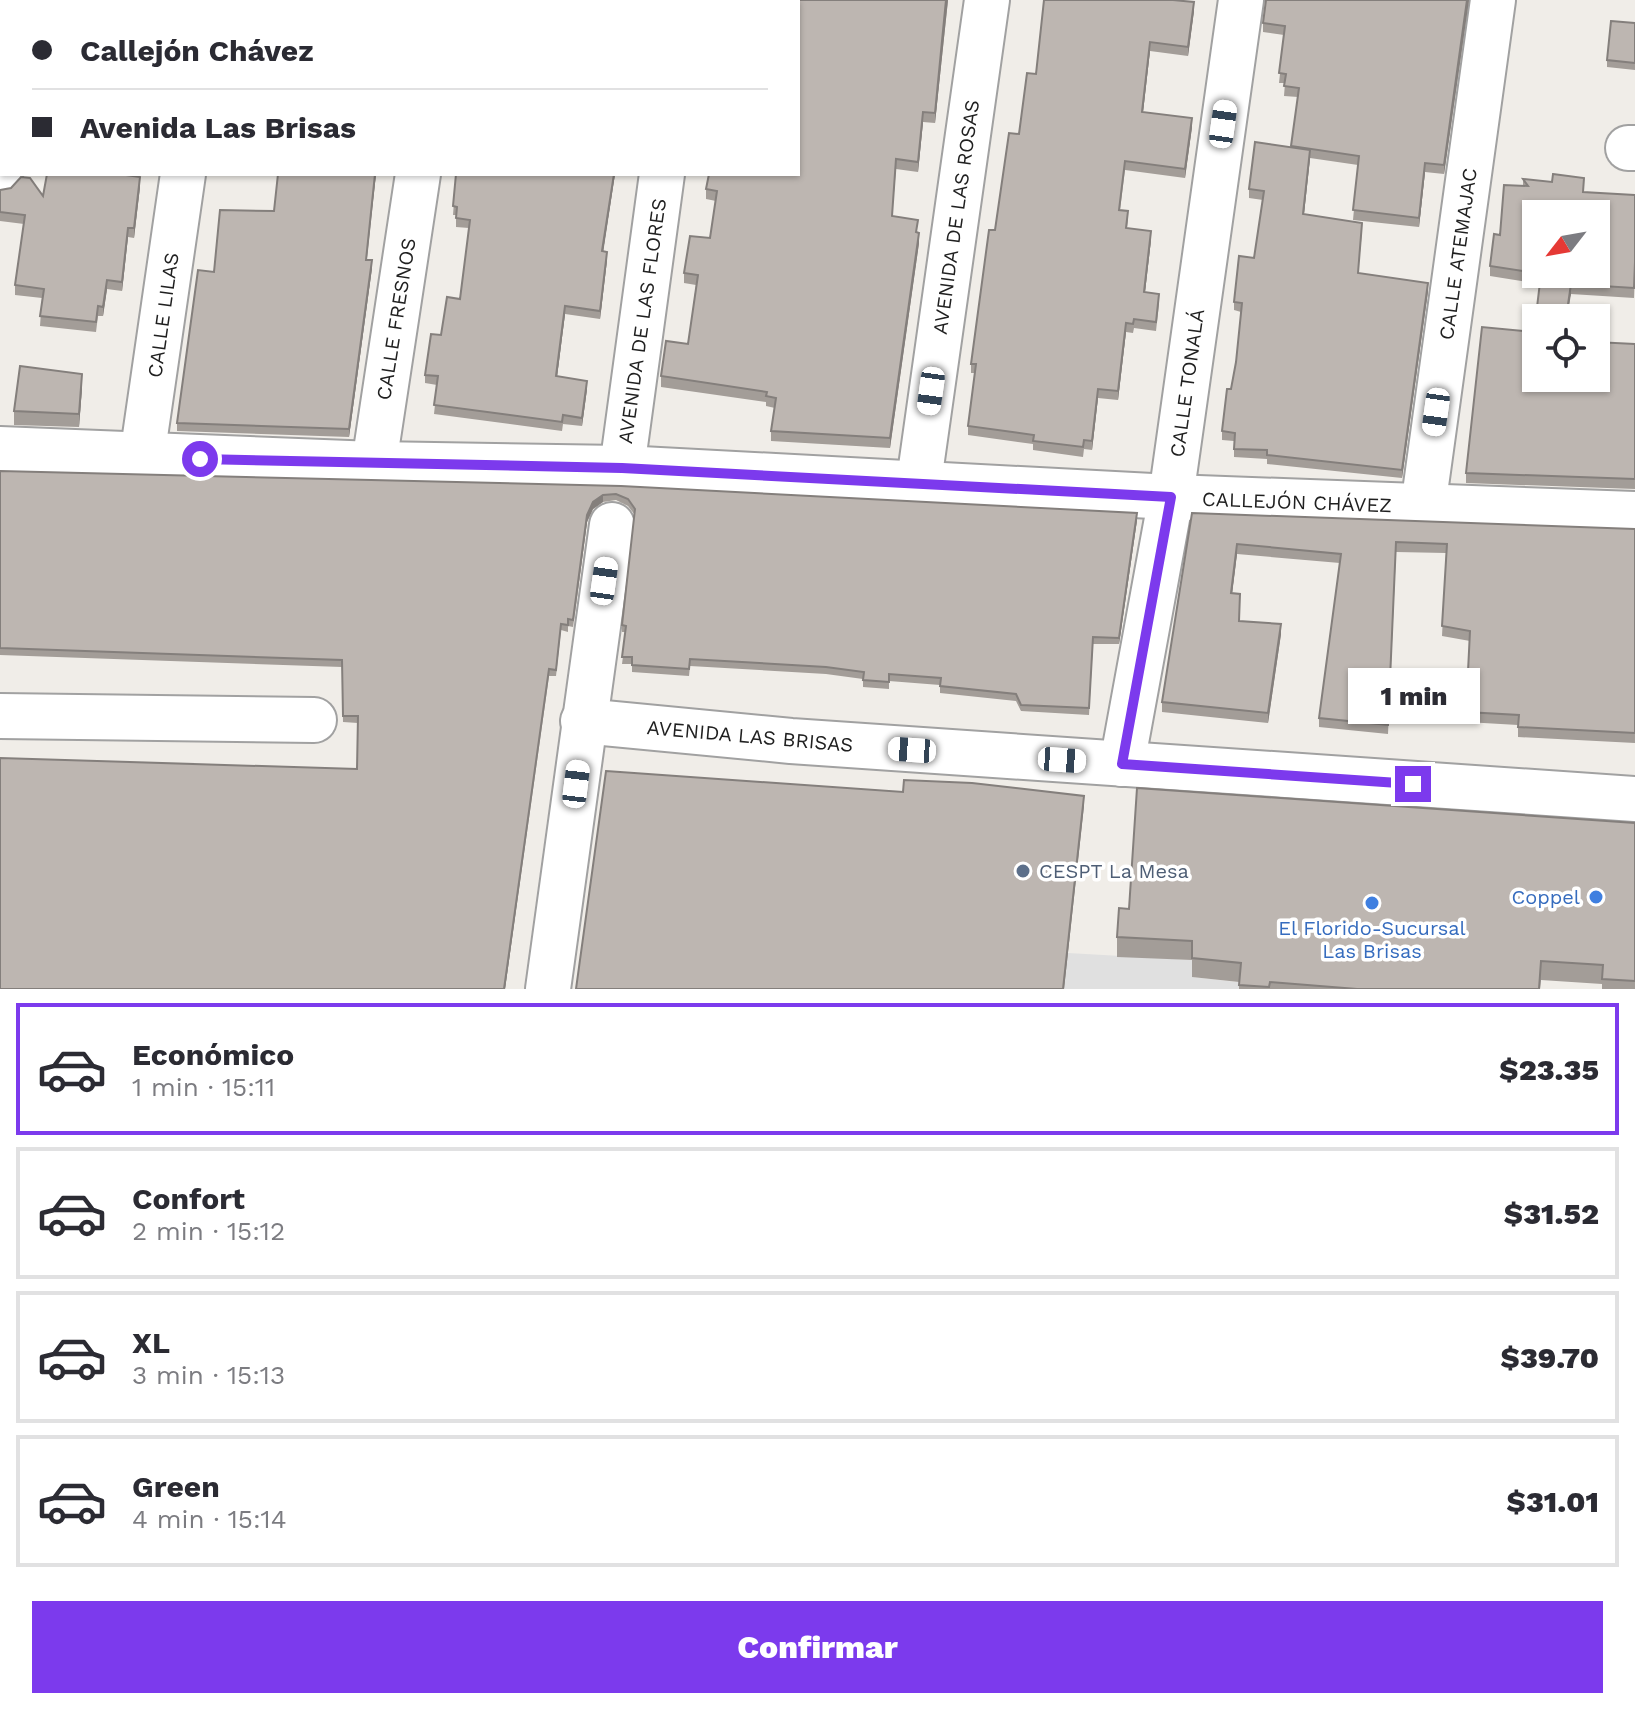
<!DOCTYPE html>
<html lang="es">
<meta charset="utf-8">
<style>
body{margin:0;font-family:"Work Sans",sans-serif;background:#f7f7f7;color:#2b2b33;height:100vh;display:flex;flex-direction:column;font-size:30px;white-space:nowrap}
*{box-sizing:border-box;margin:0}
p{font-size:26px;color:#7c7c81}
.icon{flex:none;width:44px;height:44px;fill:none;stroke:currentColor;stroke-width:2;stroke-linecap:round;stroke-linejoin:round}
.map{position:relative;height:989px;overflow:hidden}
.panel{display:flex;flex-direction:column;background:#fff;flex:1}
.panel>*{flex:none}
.top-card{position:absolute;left:0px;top:0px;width:800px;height:176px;box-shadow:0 2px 6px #0004;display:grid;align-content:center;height:176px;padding:0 32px;background:#fff}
.needle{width:52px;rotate:239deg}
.tools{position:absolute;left:1522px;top:200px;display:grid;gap:16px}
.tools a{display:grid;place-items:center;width:88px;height:88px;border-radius:0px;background:#fff;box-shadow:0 2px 6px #0004;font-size:40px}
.end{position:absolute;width:36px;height:36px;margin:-18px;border:10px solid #7c3aed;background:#fff;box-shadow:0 0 0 4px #fff}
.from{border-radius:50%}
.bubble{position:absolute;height:56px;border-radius:0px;background:#fff;box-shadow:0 2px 6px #0004;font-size:26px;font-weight:800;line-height:56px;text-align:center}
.car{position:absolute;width:24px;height:48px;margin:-24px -12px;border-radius:10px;box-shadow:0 0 6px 2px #0007;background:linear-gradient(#fff 24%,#345 0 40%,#fff 0 76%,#345 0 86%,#fff 0)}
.top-card b{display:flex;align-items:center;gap:28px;height:76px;font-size:30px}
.top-card b+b{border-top:2px solid #e1e1e2}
.top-card i{width:20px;height:20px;background:#2b2b33}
ul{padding:14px 0 0;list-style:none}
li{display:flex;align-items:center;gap:24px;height:132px;margin:0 16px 12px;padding:0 16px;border:4px solid #e1e1e2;border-radius:0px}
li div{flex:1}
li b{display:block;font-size:30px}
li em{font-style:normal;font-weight:800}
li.selected{border-color:#7c3aed}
li>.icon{width:72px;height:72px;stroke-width:1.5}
.action{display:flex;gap:16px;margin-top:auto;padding:16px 32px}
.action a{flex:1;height:92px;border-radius:0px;background:#7c3aed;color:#fff;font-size:32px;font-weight:800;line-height:92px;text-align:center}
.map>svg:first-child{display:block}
.parking{fill:#e0e0e0}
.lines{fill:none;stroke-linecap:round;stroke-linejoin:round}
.minor-casing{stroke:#a1a1a1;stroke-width:48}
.minor{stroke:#fff;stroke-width:44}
.wall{fill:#a39d98;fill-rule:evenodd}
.shaded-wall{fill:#847f7c}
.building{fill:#bdb6b1;stroke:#847f7c;stroke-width:2}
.route{stroke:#7c3aed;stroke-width:10}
.service-dot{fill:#5c6f8a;stroke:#fff;stroke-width:3}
.shop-dot{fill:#3f7fe0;stroke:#fff;stroke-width:3}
.labels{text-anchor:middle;stroke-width:7;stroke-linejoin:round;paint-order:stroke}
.street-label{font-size:20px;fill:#202020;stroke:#fff}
.service-label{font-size:20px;fill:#4e5e75;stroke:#fff;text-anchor:start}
.shop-label{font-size:20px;fill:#366cbe;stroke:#fff;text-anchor:end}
</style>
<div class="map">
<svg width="1635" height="989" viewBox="0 0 1635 989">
<rect width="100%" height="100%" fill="#f0ede8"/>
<polygon class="parking" points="1068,953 1192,960 1193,977 1298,989 1064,989"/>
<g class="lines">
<g class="minor-casing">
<g id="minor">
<polyline points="18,2 18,0"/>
<polyline points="208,2 208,0"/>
<polyline points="443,2 444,0"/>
<polyline points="685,2 685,0"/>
<polyline points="1628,148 1635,148"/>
<polyline points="0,175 2,156"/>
<polyline points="0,449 374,464 622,468 1171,497 1635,514"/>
<polyline points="142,457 183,174"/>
<polyline points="374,464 418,174"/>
<polyline points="622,468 662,174"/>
<polyline points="919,481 987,0"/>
<polyline points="1423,507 1493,0"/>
<polyline points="0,716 314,720"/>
<polyline points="583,721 791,741 1635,799"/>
<polyline points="1122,764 1171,497 1241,0"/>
<polyline points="548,989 612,525"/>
</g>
</g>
<use href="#minor" class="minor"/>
</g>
<g class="wall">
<polygon points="948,0 935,123 923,122 918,172 896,169 892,216 918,232 919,243 890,448 771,441 771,431 775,408 766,406 766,402 661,387 661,376 688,344 696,285 684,283 684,273 710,238 716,201 706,199 706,189 798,2"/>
<polygon points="1469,0 1444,174 1425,172 1419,227 1353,220 1358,165 1310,158 1304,214 1362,232 1358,273 1428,291 1402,478 1267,464 1267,459 1234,457 1234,441 1222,440 1222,431 1236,362 1241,312 1234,310 1234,302 1254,258 1263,200 1249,198 1249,189 1291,147 1298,97 1284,96 1285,83 1279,83 1284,35 1263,32 1263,23"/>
<polygon points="1194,11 1188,56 1150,51 1143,112 1192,127 1185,178 1125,170 1120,210 1128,220 1127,228 1151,240 1145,292 1159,304 1156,331 1134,328 1133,333 1126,332 1118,400 1098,398 1092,450 1084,449 1083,457 1033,450 1033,444 968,435 968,426 975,373 971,373 971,364 995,230 1036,74"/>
<polygon points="1635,23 1635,70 1607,67 1607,60"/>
<polygon points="376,174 366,260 372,268 349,437 177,431 177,423 214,272 274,211"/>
<polygon points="456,174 615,174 603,251 607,260 600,319 565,314 557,377 587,389 582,426 563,424 562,431 434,414 437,385 425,383 425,375 441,335 460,299 469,228 456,227 456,215 453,215"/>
<path d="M1523,179L1584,192L1635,272L1634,298L1571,294L1536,378L1635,344V489L1466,483V473L1534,332L1540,284L1490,276V266L1500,235L1523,186ZM1536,214L1596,274H1536Z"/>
<polygon points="140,187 134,238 128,237 122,291 107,289 103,316 98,316 96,332 40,326 42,298 15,295 15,285 24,224 0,221 0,190 43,196"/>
<polygon points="82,388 79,427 14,425 14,411"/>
<polygon points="0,471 621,486 1137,520 1119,644 1093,644 1089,715 1021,711 1016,701 940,693 940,685 889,681 889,689 863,687 863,679 826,674 690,666 689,676 632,672 632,664 622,664 626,632 622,632 622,625 635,515 628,506 616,500 603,502 593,509 587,522 573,627 568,626 568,632 561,630 556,676 549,676 505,989 0,989 357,769 358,723 343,722 342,667 0,655"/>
<polygon points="1192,513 1635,529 1635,743 1518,737 1518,725 1466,722 1470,641 1442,636 1446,553 1396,552 1388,734 1319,727 1319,718 1340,563 1237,554 1232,593 1239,621 1281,634 1268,723 1162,712 1162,702"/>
<polygon points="1635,823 1635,989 1602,989 1602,984 1541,980 1540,989 1239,989 1239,982 1192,977 1192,960 1117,957 1117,937 1129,909"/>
</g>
<g class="shaded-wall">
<polygon points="946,0 948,0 935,123 935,113"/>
<polygon points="1467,0 1469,0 1444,174 1444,165"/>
<polygon points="1194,2 1194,11 1188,56 1188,47"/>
<polygon points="1150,42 1150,51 1142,121 1142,112"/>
<polygon points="923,112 923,122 918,172 918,162"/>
<polygon points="1192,118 1192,127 1185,178 1185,169"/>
<polygon points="1310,150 1310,158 1303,223 1303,214"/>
<polygon points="1425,163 1425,172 1419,227 1419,218"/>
<polygon points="375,174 376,174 366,267 366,260"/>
<polygon points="614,174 615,174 602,260 602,251"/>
<polygon points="140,177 140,187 134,238 134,228"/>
<polygon points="128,228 128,237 122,291 122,282"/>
<polygon points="1151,231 1151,240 1144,301 1144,292"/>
<polygon points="919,233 919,243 890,448 890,438"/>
<polygon points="607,252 607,260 600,319 600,311"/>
<polygon points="372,260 372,268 349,437 349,429"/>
<polygon points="107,280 107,289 103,316 103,307"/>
<polygon points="1428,283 1428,291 1402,478 1402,470"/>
<polygon points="1571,284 1571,294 1567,318 1566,318"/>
<polygon points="565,306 565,314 556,385 556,376"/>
<polygon points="1126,323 1126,332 1118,400 1118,391"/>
<polygon points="82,374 82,388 79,427 79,414"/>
<polygon points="587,381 587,389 582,426 582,418"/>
<polygon points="1098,389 1098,398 1092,450 1092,441"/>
<polygon points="603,495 603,502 593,509 587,522 573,627 587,515 593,502"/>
<polygon points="1137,513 1137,520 1119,644 1119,638"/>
<polygon points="1237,544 1237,554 1231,603 1231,593"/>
<polygon points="1281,624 1281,634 1268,723 1268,713"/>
<polygon points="549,669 505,989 504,989"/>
<polygon points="1084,796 1084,806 1064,989 1063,989"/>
</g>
<g class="building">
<rect x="71" y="0" width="89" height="2"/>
<polygon points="477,0 643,0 642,2 477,2"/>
<polygon points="723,0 946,0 935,113 923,112 918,162 896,159 892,216 918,220 916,232 919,233 890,438 771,431 776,398 766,396 767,392 661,376 666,341 688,344 698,275 684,273 690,236 710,238 717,191 706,189 709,174 798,174 798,2 722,2"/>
<polygon points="1044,0 1173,0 1194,2 1188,47 1150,42 1142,112 1192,118 1185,169 1125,161 1119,210 1128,211 1126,228 1151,231 1144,292 1159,294 1156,322 1134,319 1133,324 1126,323 1118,391 1098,389 1092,441 1084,440 1083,447 1033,441 1034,435 968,426 976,364 971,364 989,230 995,230 1009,133 1019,134 1027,73 1036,74"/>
<polygon points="1266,0 1467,0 1444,165 1425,163 1419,218 1353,210 1359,156 1291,146 1299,88 1284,86 1286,74 1279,73 1285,26 1263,23"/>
<polygon points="1611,21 1635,23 1635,63 1607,60"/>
<polygon points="1255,142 1310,150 1303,214 1362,223 1358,273 1428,283 1402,470 1267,455 1267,450 1234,449 1235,433 1222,431 1227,389 1231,389 1236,362 1242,303 1234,302 1239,256 1254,258 1264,191 1249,189"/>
<polygon points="47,174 119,174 140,177 134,228 128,228 122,282 107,280 103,307 98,306 96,322 40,316 44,289 15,285 25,215 0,212 0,190 11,188 21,177 30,178 43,196"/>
<polygon points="278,174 375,174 366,260 372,260 349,429 177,423 198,270 214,272 220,210 274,211"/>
<polygon points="456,174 614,174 602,251 607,252 600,311 565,306 556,376 587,381 582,418 563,415 562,422 434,405 438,376 425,375 431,334 441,335 447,297 460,299 470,220 456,218 457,207 453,206"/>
<polygon points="1553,174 1584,178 1583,192 1635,195 1635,262 1634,288 1571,284 1566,318 1536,318 1536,378 1596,378 1596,342 1635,344 1635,479 1466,473 1482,327 1534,332 1541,274 1596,274 1596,214 1536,214 1536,273 1490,266 1494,234 1500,235 1504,185 1528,186 1523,179 1552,182"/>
<polygon points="20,366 82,374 79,414 14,411"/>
<polygon points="0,471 621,486 1137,513 1119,638 1093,637 1089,708 1021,705 1016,694 940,686 941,678 889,674 889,682 863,680 864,672 826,667 690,659 689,669 632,665 632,657 622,657 626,626 622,625 635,509 628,499 616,494 603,495 593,502 587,515 573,620 568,619 568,625 561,624 556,670 549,669 504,989 0,989 0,758 357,769 358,716 343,716 342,660 0,648"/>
<polygon points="1192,513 1635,529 1635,733 1518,727 1519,715 1466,712 1470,631 1442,626 1447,544 1396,542 1388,725 1319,718 1341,554 1237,544 1231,593 1240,594 1239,621 1281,624 1268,713 1162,702"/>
<polygon points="606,771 903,792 904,780 972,783 1084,796 1063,989 576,989"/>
<polygon points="1137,788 1635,823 1635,981 1602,979 1603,965 1541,961 1539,989 1357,989 1270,982 1269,987 1239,985 1241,963 1192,958 1192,941 1117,937 1119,908 1129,909"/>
</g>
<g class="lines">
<polyline class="route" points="200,459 622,468 1171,497 1122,764 1413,784"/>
</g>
<circle class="service-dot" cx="1023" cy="871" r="8"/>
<g class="shop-dot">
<circle cx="1596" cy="897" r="8"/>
<circle cx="1372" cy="903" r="8"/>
</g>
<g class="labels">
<g class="street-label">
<text transform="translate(956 217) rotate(-82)" y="7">AVENIDA DE LAS ROSAS</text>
<text transform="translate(1458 254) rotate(-82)" y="7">CALLE ATEMAJAC</text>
<text transform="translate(163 315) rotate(-82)" y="7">CALLE LILAS</text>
<text transform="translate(396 319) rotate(-81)" y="7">CALLE FRESNOS</text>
<text transform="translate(642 321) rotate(-82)" y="7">AVENIDA DE LAS FLORES</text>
<text transform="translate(1187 383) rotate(-82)" y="7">CALLE TONALÁ</text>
<text transform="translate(1297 502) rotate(2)" y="7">CALLEJÓN CHÁVEZ</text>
<text transform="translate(750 736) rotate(5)" y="7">AVENIDA LAS BRISAS</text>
</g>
<g class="service-label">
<text x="1039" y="878">CESPT La Mesa</text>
</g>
<g class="shop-label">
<text x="1580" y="904">Coppel</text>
<text x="1372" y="935" text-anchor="middle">El Florido-Sucursal<tspan x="1372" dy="23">Las Brisas</tspan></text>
</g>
</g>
</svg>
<div class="tools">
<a><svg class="needle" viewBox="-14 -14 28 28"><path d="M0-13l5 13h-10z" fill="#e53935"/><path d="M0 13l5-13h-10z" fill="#7c7c81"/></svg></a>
<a><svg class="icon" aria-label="locate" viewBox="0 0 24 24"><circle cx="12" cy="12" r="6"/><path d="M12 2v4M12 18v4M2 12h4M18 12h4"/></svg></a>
</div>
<i class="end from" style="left:200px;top:459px"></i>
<i class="end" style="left:1413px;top:784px"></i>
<div class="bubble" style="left:1348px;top:668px;width:132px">1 min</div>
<i class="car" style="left:1223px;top:124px;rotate:8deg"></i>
<i class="car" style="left:931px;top:391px;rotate:188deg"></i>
<i class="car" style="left:1436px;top:412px;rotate:188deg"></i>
<i class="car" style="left:604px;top:581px;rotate:8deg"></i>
<i class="car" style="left:912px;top:750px;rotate:274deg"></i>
<i class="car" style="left:1062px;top:760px;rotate:94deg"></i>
<i class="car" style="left:576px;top:784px;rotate:7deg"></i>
<div class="top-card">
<b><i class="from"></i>Callejón Chávez</b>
<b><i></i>Avenida Las Brisas</b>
</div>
</div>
<section class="panel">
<ul>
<li class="selected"><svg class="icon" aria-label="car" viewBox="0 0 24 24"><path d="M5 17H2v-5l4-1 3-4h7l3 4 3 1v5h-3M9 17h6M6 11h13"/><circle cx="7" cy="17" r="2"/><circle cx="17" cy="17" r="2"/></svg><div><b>Económico</b><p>1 min · 15:11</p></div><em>$23.35</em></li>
<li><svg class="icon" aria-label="car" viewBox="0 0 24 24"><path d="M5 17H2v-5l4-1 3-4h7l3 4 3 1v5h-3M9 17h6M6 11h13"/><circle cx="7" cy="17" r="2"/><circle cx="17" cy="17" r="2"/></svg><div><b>Confort</b><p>2 min · 15:12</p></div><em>$31.52</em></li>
<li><svg class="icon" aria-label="car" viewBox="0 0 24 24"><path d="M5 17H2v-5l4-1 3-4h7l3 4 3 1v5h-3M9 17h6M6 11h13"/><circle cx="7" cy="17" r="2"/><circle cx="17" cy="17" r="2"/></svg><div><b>XL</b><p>3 min · 15:13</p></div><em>$39.70</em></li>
<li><svg class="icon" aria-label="car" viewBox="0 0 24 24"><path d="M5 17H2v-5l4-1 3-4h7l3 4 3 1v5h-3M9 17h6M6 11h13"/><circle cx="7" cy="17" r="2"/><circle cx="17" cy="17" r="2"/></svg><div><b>Green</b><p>4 min · 15:14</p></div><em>$31.01</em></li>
</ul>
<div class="action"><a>Confirmar</a></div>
</section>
